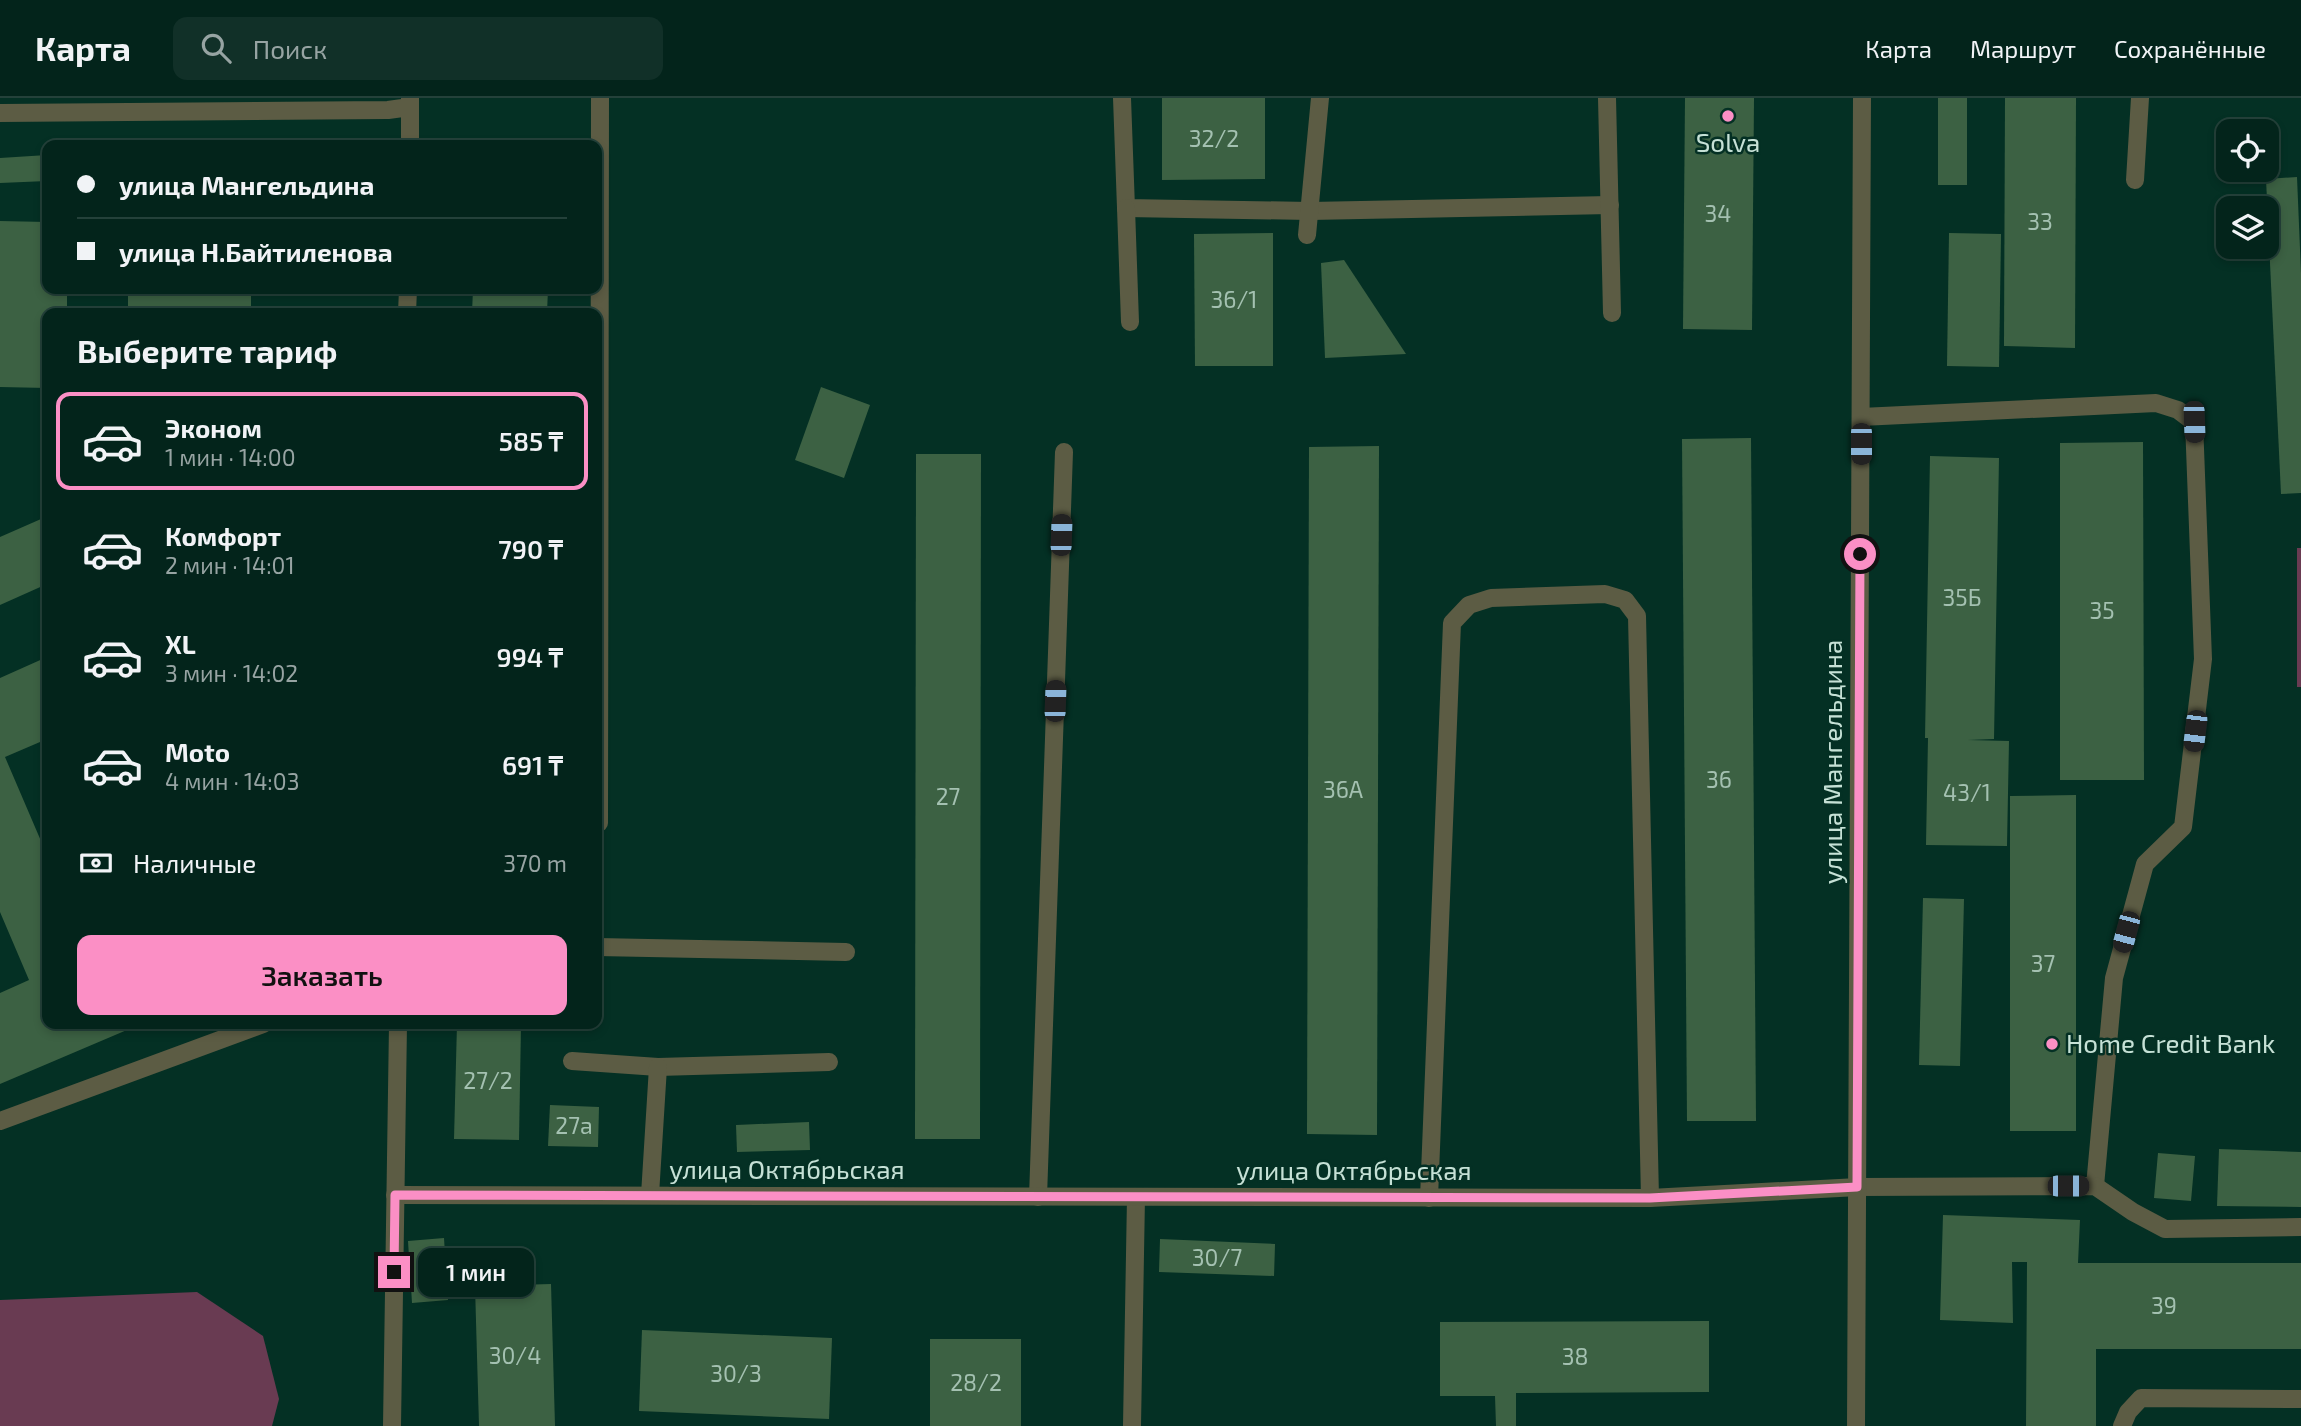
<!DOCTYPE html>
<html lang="ru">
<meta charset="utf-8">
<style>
body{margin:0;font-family:"Exo 2",sans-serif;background:#113028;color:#f1f3f6;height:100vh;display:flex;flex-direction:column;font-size:26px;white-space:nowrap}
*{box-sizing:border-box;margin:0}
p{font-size:23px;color:#97a4a3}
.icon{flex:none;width:38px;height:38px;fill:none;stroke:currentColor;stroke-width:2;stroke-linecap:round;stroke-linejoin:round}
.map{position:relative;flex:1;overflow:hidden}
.side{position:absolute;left:42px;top:210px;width:560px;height:721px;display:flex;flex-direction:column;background:#03241b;border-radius:14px;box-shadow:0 4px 10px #0003,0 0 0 2px #24413a}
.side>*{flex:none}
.top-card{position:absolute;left:42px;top:42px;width:560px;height:154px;border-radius:14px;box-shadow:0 4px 10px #0003,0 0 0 2px #24413a;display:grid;align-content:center;height:154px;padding:0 35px;background:#03241b}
.buttons{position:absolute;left:2216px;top:21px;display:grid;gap:14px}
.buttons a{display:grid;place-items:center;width:63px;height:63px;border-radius:14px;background:#03241b;box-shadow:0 4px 10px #0003,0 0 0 2px #24413a;font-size:35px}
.end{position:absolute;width:32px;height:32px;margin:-16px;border:9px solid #fb8fc5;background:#111;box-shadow:0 0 0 4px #111}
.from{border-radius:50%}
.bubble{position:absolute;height:49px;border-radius:14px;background:#03241b;box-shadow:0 4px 10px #0003,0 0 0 2px #24413a;font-size:23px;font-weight:600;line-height:49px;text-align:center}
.car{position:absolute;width:21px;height:42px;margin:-21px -10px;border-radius:9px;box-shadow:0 0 5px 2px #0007;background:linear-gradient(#222 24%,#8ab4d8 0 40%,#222 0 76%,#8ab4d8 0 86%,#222 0)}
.top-card b{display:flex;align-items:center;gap:24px;height:66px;font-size:26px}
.top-card b+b{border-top:2px solid #24413a}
.top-card i{width:18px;height:18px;background:#f1f3f6}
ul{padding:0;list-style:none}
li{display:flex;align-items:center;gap:21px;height:98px;margin:0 14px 10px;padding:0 21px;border:4px solid transparent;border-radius:14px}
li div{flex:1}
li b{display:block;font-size:26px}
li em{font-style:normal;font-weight:600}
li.current{border-color:#fb8fc5}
li>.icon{width:63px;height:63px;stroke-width:1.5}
h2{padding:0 35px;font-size:32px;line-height:84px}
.pay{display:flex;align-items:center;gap:18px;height:77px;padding:0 35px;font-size:26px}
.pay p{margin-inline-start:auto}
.cta{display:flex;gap:14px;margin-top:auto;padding:14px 35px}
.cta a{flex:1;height:80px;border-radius:14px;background:#fb8fc5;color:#111;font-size:28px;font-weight:600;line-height:80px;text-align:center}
header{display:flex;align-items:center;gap:42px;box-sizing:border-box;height:98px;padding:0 35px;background:#03241b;border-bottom:2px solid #24413a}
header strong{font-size:33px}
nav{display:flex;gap:38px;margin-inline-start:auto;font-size:24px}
.search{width:490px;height:63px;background:#113028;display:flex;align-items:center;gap:18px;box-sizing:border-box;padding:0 24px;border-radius:14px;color:#97a4a3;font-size:26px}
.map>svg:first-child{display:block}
.pitch{fill:#693b52}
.building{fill:#3c6143}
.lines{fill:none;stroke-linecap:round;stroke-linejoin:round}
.service{stroke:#5c5c44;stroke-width:18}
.minor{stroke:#5c5c44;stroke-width:18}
.tertiary{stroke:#5c5c44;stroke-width:18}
.route{stroke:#fb8fc5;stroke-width:9}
.poi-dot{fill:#fb8fc5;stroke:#043024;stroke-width:2.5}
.labels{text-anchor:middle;stroke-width:5;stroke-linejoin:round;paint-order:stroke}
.number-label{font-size:23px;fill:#a4c1b1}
.poi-label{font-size:26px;fill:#c6e1d6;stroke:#043024}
.street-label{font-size:26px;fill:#c6e1d6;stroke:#043024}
</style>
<header>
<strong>Карта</strong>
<div class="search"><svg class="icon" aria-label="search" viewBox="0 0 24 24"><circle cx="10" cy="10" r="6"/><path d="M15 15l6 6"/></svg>Поиск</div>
<nav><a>Карта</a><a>Маршрут</a><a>Сохранённые</a></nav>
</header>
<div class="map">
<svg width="2301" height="1328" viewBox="0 0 2301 1328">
<rect width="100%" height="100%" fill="#043024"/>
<g class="pitch">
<rect x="2297" y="450" width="4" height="139"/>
<polygon points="197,1194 263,1238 279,1301 272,1328 0,1328 0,1202"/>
</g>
<g class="building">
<polygon points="1162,0 1265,0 1265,81 1162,82"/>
<polygon points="1685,0 1754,0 1752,232 1683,231"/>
<rect x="1938" y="0" width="29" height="87"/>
<polygon points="2005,0 2076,0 2075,250 2004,248"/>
<polygon points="47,57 47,83 0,85 0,60"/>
<polygon points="2297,79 2301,175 2301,395 2281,396 2266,81"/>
<polygon points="0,123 47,124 47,191 67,191 67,215 47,215 47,290 0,289"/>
<polygon points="1273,135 1273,268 1195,268 1194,136"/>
<polygon points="1949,135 2001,136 1999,269 1947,268"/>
<polygon points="1344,162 1406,256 1325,260 1321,165"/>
<rect x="128" y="191" width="123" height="24"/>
<polygon points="473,191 548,191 547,215 472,215"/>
<polygon points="821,289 870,307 844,380 795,362"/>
<polygon points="1751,340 1756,1023 1687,1023 1682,341"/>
<polygon points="2143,344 2144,682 2060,682 2060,345"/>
<polygon points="1379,348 1377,1037 1307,1036 1309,349"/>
<polygon points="916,356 981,356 980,1041 915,1041"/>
<polygon points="1930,358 1999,360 1994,641 1968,642 2009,643 2007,748 1926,747 1928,640 1925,640"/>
<polygon points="41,421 47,434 47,486 0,507 0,439"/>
<polygon points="47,559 47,641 5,659 47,757 47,926 141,926 0,986 0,895 29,882 0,814 0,580"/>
<polygon points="2076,697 2076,1033 2010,1033 2010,698"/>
<polygon points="1923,800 1964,801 1960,968 1919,967"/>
<polygon points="457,926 521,926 519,1042 454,1041"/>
<polygon points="550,1007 599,1009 598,1049 548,1048"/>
<polygon points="809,1024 810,1052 737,1054 736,1027"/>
<polygon points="2219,1051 2301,1054 2301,1109 2217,1108"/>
<polygon points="2158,1055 2195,1058 2191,1103 2154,1100"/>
<polygon points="1943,1117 2080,1122 2078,1165 2301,1165 2301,1251 2096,1251 2096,1328 2026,1328 2027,1164 2012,1164 2013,1225 1940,1222"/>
<polygon points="444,1140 448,1202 412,1205 408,1143"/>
<polygon points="1160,1141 1275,1146 1274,1178 1159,1174"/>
<polygon points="551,1186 555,1328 479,1328 475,1188"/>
<polygon points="1709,1223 1709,1294 1516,1295 1516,1328 1496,1328 1495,1298 1440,1298 1440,1224"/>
<polygon points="642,1232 832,1240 829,1321 639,1313"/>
<rect x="930" y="1241" width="91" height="87"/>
</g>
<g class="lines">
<g class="service">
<polyline points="1122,0 1126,110 1310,113 1610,107"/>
<polyline points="1607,0 1612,215"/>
<polyline points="0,15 388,12 410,9"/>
<polyline points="2135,82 2140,0"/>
<polyline points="1126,110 1130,224"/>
<polyline points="1307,137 1320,0"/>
<polyline points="1861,319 2156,305 2178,312 2194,324 2203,561 2183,729 2145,766 2114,880 2095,1088"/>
<polyline points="599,725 600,0"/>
<polyline points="597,849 846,854"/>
<polyline points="572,963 658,969 829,964"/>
<polyline points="0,1023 263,926"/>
<polyline points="650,1097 658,969"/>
<polyline points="1038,1099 1064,354"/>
<polyline points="1429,1100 1452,525 1469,507 1491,500 1605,496 1625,502 1637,518 1650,1100"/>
<polyline points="1132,1328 1136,1099"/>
<polyline points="2122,1328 2128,1314 2141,1300 2301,1301"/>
</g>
<g class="minor">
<polyline points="410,47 410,0"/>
<polyline points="407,215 408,191"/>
<polyline points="395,1097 1650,1100 1858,1089 2095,1088 2133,1114 2165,1131 2301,1129"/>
<polyline points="392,1328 398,926"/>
</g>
<polyline class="tertiary" points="1856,1328 1862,0"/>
</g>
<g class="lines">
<polyline class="route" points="394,1174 395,1097 1650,1100 1857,1089 1860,456"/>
</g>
<g class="poi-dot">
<circle cx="1728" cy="18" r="7"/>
<circle cx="2052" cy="946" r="7"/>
</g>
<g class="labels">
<g class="number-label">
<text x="1214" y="49">32/2</text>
<text x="1718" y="124">34</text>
<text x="2040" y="132">33</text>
<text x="1234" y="210">36/1</text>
<text x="1962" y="508">35Б</text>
<text x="2102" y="521">35</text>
<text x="1719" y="690">36</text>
<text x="1343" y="700">36А</text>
<text x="1967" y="703">43/1</text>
<text x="948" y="707">27</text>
<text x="2043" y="874">37</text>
<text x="488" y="991">27/2</text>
<text x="574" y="1036">27а</text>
<text x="1217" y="1168">30/7</text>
<text x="2164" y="1216">39</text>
<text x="515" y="1266">30/4</text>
<text x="1575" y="1267">38</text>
<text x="736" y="1284">30/3</text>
<text x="976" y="1293">28/2</text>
</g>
<g class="poi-label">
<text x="1728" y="54">Solva</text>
<text x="2066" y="955" text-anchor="start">Home Credit Bank</text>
</g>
<g class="street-label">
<text transform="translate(1833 664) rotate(-90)" y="9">улица Мангельдина</text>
<text x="787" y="1081">улица Октябрьская</text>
<text x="1354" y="1082">улица Октябрьская</text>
</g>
</g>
</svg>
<div class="buttons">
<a><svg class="icon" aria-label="locate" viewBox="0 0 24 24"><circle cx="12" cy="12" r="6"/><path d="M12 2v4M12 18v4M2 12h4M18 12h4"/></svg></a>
<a><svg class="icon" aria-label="layers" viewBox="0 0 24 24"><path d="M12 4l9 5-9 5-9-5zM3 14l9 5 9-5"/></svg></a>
</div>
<i class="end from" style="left:1860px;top:456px"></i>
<i class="end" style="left:394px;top:1174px"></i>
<div class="bubble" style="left:418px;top:1150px;width:116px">1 мин</div>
<i class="car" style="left:2194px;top:324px;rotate:178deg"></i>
<i class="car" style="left:1861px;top:346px;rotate:180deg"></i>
<i class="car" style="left:1061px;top:437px;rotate:2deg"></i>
<i class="car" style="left:1055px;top:603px;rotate:2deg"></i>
<i class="car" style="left:2195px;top:633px;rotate:187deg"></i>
<i class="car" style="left:2126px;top:834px;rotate:195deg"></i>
<i class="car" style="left:2068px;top:1088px;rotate:90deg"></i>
<div class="top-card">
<b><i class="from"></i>улица Мангельдина</b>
<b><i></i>улица Н.Байтиленова</b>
</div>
<section class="side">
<h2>Выберите тариф</h2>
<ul>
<li class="current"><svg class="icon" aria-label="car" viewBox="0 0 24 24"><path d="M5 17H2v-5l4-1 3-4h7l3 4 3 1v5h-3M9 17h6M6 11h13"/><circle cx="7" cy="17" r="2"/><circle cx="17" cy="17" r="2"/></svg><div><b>Эконом</b><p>1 мин · 14:00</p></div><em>585 ₸</em></li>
<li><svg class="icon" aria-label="car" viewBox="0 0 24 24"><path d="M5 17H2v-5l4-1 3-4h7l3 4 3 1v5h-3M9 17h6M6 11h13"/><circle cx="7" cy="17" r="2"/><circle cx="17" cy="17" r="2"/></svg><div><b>Комфорт</b><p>2 мин · 14:01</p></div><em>790 ₸</em></li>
<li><svg class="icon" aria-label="car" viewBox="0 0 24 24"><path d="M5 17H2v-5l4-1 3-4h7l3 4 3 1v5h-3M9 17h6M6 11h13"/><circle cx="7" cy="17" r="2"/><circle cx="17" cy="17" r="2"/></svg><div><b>XL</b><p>3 мин · 14:02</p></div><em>994 ₸</em></li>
<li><svg class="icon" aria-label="car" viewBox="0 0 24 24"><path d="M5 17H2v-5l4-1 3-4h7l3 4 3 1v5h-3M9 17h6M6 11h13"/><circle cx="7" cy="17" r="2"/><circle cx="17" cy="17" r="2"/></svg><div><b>Moto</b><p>4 мин · 14:03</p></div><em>691 ₸</em></li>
</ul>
<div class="pay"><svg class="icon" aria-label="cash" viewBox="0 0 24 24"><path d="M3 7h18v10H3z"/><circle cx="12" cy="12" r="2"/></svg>Наличные<p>370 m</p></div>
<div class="cta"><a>Заказать</a></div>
</section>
</div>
